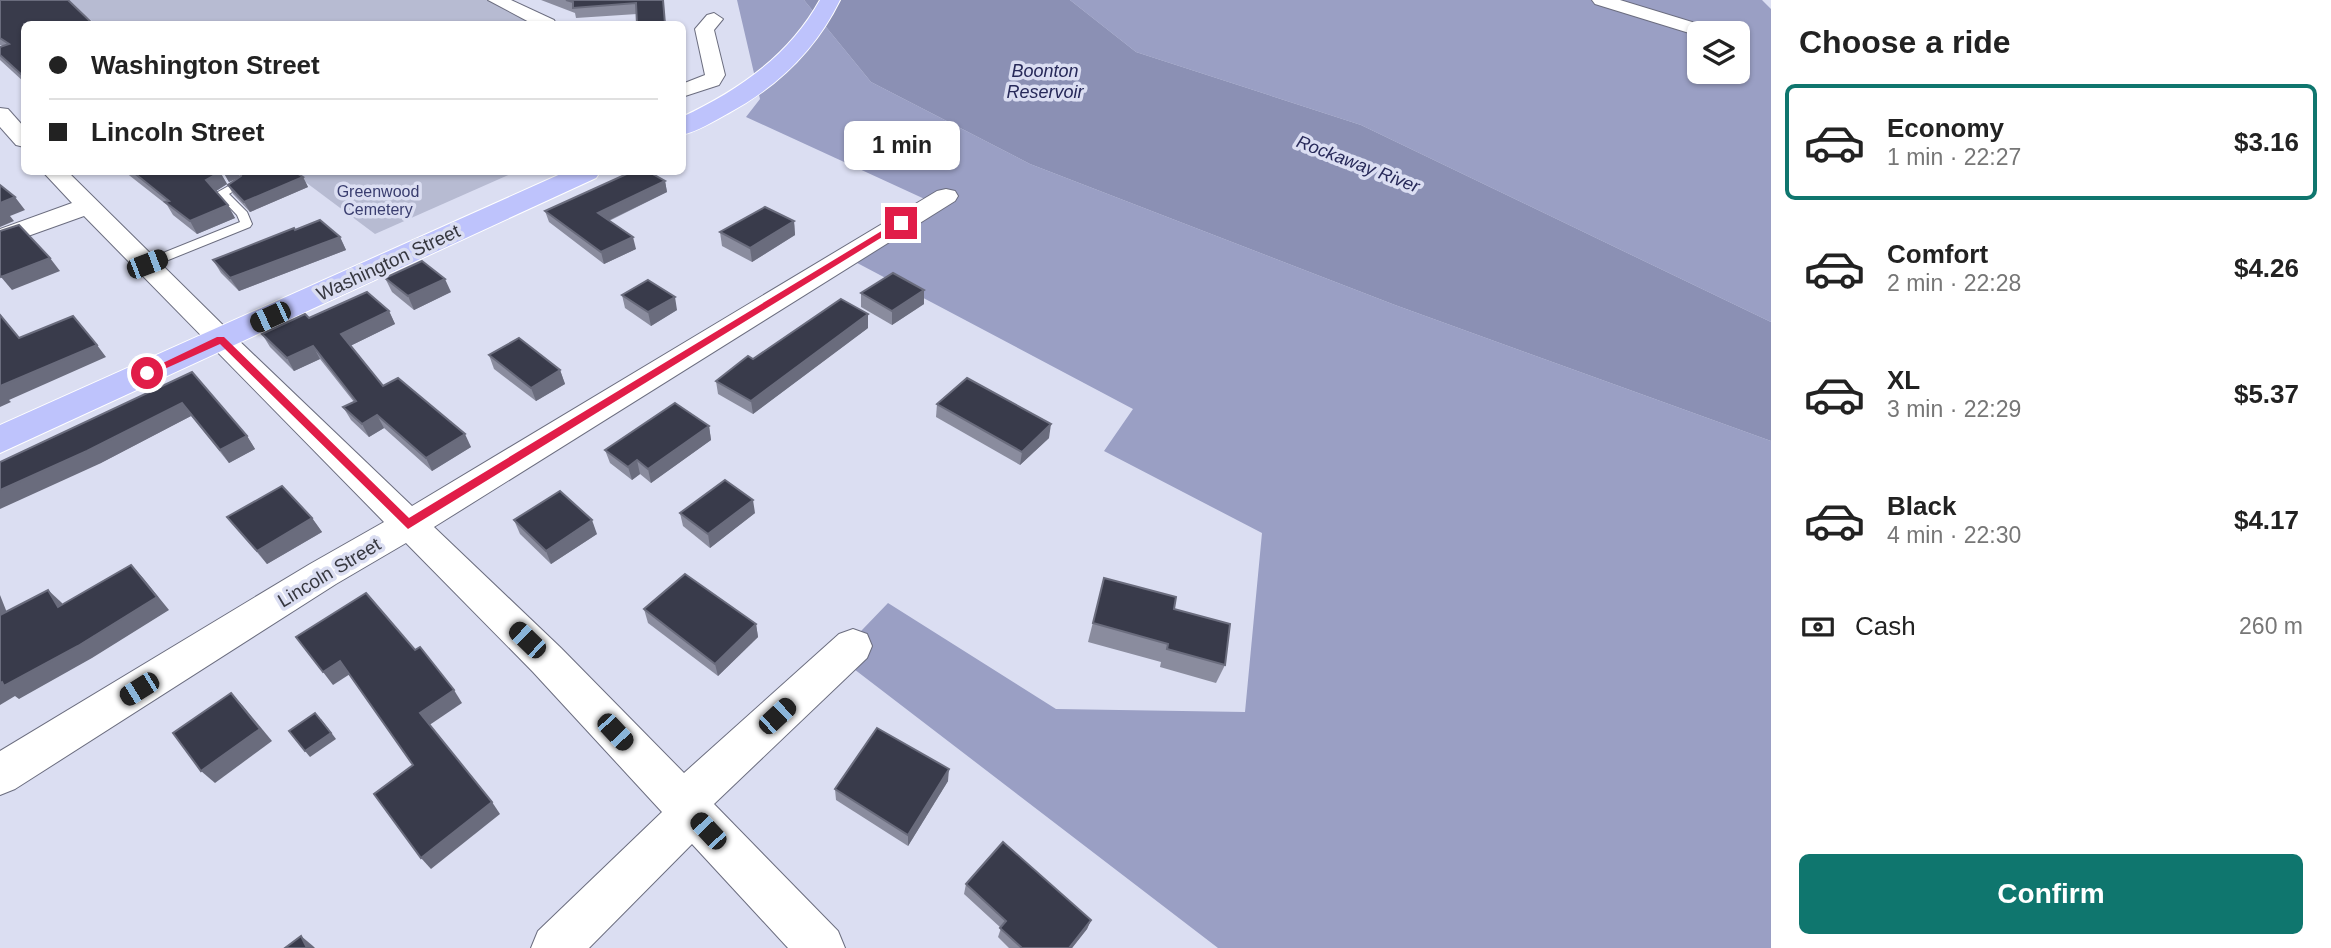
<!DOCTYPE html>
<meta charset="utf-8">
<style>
body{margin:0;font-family:Arial,sans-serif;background:#f2f2f2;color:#222;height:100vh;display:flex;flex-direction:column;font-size:26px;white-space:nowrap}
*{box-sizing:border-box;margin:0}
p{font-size:23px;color:#767676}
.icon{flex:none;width:38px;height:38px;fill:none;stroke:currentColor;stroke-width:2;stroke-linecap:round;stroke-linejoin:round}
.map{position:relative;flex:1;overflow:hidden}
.panel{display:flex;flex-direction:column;background:#fff;width:560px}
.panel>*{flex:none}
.top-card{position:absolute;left:21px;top:21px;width:665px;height:154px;border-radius:10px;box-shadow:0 2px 5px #0004;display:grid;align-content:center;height:154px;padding:0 28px;background:#fff}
.fabs{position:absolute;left:1687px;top:21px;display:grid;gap:14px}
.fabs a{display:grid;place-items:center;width:63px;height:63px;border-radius:10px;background:#fff;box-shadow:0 2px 5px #0004;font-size:35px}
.end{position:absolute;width:32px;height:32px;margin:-16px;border:9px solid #e11d48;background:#fff;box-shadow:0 0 0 4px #fff}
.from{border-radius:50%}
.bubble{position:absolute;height:49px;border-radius:10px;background:#fff;box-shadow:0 2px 5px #0004;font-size:23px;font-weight:700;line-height:49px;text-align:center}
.car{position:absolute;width:21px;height:42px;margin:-21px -10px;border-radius:9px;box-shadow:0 0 5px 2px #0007;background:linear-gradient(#222 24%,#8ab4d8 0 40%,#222 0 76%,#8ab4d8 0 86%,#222 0)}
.top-card b{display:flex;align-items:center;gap:24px;height:66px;font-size:26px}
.top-card b+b{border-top:2px solid #e0e0e0}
.top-card i{width:18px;height:18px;background:#222}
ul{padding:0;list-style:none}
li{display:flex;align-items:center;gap:21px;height:116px;margin:0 14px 10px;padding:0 14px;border:4px solid transparent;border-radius:10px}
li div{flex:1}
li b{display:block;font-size:26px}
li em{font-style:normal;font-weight:700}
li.active{border-color:#0f766e}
li>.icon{width:63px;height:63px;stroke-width:1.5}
h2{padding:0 28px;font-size:32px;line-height:84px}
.pay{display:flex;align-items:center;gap:18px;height:77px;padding:0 28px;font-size:26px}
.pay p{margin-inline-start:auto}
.cta{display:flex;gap:14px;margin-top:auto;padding:14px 28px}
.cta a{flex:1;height:80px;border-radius:10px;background:#0f766e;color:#fff;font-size:28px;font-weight:700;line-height:80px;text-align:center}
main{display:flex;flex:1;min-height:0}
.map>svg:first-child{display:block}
.green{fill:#b7bbd2}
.forest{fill:#9a9fc4;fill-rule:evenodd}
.water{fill:#8b90b4}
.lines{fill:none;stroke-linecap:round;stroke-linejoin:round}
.service-casing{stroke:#6b6d7f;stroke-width:2}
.minor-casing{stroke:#6b6d7f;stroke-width:2}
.primary-casing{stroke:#fff;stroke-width:2}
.service{fill:#fff;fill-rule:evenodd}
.minor{fill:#fff;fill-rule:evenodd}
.primary{fill:#bec3fc;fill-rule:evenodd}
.wall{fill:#8a8c9e}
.shaded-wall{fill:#6a6c7d}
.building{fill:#393b4b;stroke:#6a6c7d;stroke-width:2}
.route{fill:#e11d48}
.labels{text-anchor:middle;stroke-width:7;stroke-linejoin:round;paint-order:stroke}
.far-park-label{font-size:16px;fill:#393d6f;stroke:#dbdef2}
.far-water-label{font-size:18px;font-style:italic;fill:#272959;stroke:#dbdef2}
.street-label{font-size:19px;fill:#373840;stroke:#dbdef2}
</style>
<main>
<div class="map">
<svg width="1771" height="948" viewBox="0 0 1771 948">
<rect width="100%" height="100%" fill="#dbdef2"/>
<g class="green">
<polygon points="64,0 497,0 549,24 96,24"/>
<polygon points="292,172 515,172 375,234"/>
</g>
<g class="forest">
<polygon points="737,0 804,0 871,82 1030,164 1395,305 1771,441 1771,948 1218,948 837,656 888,603 1056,709 1245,712 1262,533 1104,451 1133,409 844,256 929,201 746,117 760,99"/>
<path d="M1070,0H1762L1771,9V322L1361,125L1136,52ZM1699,33H1738V72H1699Z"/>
</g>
<polygon class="water" points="804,0 1070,0 1136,52 1361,125 1771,322 1771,441 1395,305 1030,164 871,82"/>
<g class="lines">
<g class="service-casing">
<polygon id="service" points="241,179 245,180 245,184 229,194 247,212 252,224 250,227 151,267 143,267 143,261 240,222 237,215 216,193"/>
</g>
<g class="minor-casing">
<g id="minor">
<polygon points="488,0 511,0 554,20 556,24 533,24"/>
<polygon points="1592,0 1620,0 1715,29 1718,33 1699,33 1699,36 1595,4"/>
<polygon points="714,13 723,19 714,30 725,75 719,85 682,97 682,84 705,75 695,29 707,15"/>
<polygon points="0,108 8,109 24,127 24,147 16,145 0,127"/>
<polygon points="43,172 68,172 231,333 412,506 937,191 946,189 955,191 958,196 955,201 434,527 561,648 684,773 839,634 853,629 867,634 872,646 867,658 714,804 838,931 845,948 788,948 692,844 589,948 531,948 538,931 662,812 533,672 406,543 336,584 15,789 0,795 0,751 310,564 384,522 84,216 0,246 0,229 72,203"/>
</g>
</g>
<g class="primary-casing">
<g id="primary">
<path d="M820,0H840C815,51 777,87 727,114C713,122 698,131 682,135V117C739,90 789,56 820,0Z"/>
<polygon points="565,172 600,172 596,178 0,453 0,425"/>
</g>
</g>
<use href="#service" class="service"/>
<use href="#minor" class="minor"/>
<use href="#primary" class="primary"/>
</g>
<g class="wall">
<polygon points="0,0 24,24 24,82 0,60 0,47 3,46 0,45"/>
<polygon points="541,0 663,0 665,24 637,24 637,14 576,18 575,13"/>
<polygon points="125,172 220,172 227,184 216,191 235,218 197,234 173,215 167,205"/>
<polygon points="223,172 295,172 303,177 308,187 250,212 233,194 228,185 240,177 229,182"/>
<polygon points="665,181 667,192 609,221 636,249 604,264 549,222 545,211"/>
<polygon points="794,221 795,235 752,262 722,246 720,232"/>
<polygon points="295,230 340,237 346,250 239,291 221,273 213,260"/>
<polygon points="385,278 451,292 414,310 392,292"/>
<polygon points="861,293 924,304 892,325 861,307"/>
<polygon points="622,295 677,310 651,326 625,308"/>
<polygon points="389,311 395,324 350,346 383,386 471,447 432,471 384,428 369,437 351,420 343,407 354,402 320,359 294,371 270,347 262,334 309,318"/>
<polygon points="868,328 753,414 718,394 716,381 753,359"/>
<polygon points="489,355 560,370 565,384 536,401 494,369"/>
<polygon points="192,372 247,436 255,449 229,463 191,416 99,464"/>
<polygon points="937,404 1049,438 1020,465 936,417"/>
<polygon points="709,426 711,440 651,483 640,474 632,480 610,463 605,450"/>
<polygon points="680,513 755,513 710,548 683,526"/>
<polygon points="227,517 312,518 322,532 267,564"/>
<polygon points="514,520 597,534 551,564 520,534"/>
<polygon points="1104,578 1174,609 1225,665 1216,683 1160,667 1161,662 1088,642"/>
<polygon points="644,609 756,624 758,637 718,676 648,623"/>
<polygon points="948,781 908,846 836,800 835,789"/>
<polygon points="966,884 1091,920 1087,929 1072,948 1009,948 998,937 1001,928 964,894"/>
</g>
<g class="shaded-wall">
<polygon points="220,172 227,184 213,193 206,180"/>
<polygon points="226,172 237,172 240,177 229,182 224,173"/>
<polygon points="303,177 308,187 250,212 244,202"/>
<polygon points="665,181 667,192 601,224 598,213"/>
<polygon points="15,197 25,210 10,216 14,221 0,227 0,203"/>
<polygon points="228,205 235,218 197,234 190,221"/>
<polygon points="794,221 795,235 752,262 750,248"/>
<polygon points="340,237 346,250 239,291 230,278"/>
<polygon points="633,237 636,249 604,264 601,252"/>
<polygon points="50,258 60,271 12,290 1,277"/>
<polygon points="445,279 451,292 414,310 408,296"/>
<polygon points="924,290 924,304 892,325 892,311"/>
<polygon points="675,297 677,310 651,326 648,312"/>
<polygon points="389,311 395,324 348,347 341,334"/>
<polygon points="868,314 868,328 753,414 751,401"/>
<polygon points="97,345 106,357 9,400 11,402 0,407 0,386"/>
<polygon points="313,346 320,359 294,371 287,358"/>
<polygon points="560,370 565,384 536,401 531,388"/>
<polygon points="182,403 191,416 99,464 0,509 0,490"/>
<polygon points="377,415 384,428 369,437 362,424"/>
<polygon points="1051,424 1049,438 1020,465 1022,452"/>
<polygon points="709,426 711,440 651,483 648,469"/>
<polygon points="465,434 471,447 432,471 426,458"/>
<polygon points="247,436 255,449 229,463 220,450"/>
<polygon points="637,460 640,474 632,480 628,467"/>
<polygon points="753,500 755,513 710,548 708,534"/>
<polygon points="312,518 322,532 267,564 257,551"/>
<polygon points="592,520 597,534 551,564 546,551"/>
<polygon points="131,565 143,578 169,610 92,658 19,699 15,696 0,705 0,683"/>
<polygon points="48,590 62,603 71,620 58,607"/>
<polygon points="0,595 13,628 0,617"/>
<polygon points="756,624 758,637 718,676 715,664"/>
<polygon points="340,661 350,674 333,685 323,672"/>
<polygon points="454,690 462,703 428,726 420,713"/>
<polygon points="231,693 243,706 272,741 215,783 201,771"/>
<polygon points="321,719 336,739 310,757 305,751"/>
<polygon points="949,769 948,781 908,846 908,835"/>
<polygon points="492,802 500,814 431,869 421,858"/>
<polygon points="1091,920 1087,929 1072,948 1069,948"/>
<polygon points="301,936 313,946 315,948 307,948"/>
</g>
<g class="building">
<polygon points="0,0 68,0 93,24 24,24 24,77 0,55 0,47 9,44 0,38"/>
<polygon points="566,0 663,0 665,24 637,24 636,3 573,8 573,2"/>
<polygon points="133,172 220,172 206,180 228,205 190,221 165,202 169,201"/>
<polygon points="242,172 295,172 303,177 244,202 228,185 241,176"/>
<polygon points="631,172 649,172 665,181 598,213 633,237 601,252 545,211"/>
<polygon points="0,185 15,197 0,203"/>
<polygon points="765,207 794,221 750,248 720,232"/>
<polygon points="320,220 340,237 230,278 213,260 294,228 295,230"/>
<polygon points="19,225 50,258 1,277 0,275 0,231"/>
<polygon points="422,261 445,279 408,296 385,278"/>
<polygon points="893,273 924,290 892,311 861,293"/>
<polygon points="648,280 675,297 648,312 622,295"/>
<polygon points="367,292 389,311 341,334 383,386 398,378 465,434 426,458 377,415 362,424 343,407 356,401 313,346 287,358 262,334 305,314 309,318"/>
<polygon points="841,299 868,314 751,401 716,381 748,356 753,359"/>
<polygon points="0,315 19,338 73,316 97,345 0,386"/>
<polygon points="519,338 560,370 531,388 489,355"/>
<polygon points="192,372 247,436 220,450 182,403 87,451 0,490 0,462"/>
<polygon points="967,378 1051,424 1022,452 937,404"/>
<polygon points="675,403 709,426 648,469 637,460 628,467 605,450"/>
<polygon points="725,480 753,500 708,534 680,513"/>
<polygon points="282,486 312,518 257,551 227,517"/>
<polygon points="560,491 592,520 546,551 514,520"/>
<polygon points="131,565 157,597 78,646 4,686 2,682 0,683 0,615 48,590 58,607"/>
<polygon points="685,574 756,624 715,664 644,609"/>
<polygon points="1104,578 1176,597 1174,609 1230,624 1225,665 1167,649 1168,644 1093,623"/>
<polygon points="366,593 415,650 420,647 454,690 420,713 492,802 421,858 374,794 413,765 340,661 323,672 296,637"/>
<polygon points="231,693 260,729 201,771 173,733"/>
<polygon points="315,713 331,733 305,751 289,731"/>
<polygon points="877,728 949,769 908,835 835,789"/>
<polygon points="1003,842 1091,920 1069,948 1022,948 1000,928 1006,921 966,884"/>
<polygon points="301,936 307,948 285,948"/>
</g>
<polygon class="route" points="898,221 905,223 408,529 220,344 151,375 142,373 217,337 224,337 409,518"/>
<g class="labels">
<g class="far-park-label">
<text x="378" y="197">Greenwood<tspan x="378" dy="18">Cemetery</tspan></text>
</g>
<g class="far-water-label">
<text x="1045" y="77">Boonton<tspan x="1045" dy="21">Reservoir</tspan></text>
<text transform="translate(1358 164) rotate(21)" y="6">Rockaway River</text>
</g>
<g class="street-label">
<text transform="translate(388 262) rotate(-25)" y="7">Washington Street</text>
<text transform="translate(329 572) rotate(-31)" y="7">Lincoln Street</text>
</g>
</g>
</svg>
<div class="fabs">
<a><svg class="icon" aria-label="layers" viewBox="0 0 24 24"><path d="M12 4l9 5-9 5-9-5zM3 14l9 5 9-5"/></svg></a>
</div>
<i class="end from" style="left:147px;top:373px"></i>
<i class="end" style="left:901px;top:223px"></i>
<div class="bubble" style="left:844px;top:121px;width:116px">1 min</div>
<i class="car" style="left:147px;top:264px;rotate:69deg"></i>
<i class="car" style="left:270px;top:317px;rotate:245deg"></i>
<i class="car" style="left:527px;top:640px;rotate:314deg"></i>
<i class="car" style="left:139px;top:689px;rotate:238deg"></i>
<i class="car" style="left:777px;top:716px;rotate:47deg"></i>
<i class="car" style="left:615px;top:732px;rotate:137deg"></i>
<i class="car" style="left:708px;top:831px;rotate:317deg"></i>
<div class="top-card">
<b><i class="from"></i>Washington Street</b>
<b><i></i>Lincoln Street</b>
</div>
</div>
<section class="panel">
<h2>Choose a ride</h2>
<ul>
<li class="active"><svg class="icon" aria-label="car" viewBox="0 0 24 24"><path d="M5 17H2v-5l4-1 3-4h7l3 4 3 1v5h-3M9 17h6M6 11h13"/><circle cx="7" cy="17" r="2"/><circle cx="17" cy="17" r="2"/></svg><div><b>Economy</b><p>1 min · 22:27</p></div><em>$3.16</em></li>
<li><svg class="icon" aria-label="car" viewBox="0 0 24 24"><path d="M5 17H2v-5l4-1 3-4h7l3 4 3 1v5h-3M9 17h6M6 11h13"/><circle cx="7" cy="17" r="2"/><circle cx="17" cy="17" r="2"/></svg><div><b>Comfort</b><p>2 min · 22:28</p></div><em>$4.26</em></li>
<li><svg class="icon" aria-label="car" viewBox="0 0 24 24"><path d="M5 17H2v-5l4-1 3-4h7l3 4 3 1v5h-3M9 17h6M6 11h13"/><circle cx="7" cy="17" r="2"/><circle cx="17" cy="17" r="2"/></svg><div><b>XL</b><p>3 min · 22:29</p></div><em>$5.37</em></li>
<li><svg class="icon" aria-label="car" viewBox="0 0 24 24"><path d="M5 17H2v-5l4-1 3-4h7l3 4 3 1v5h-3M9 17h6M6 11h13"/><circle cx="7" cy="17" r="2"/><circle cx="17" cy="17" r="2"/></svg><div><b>Black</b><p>4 min · 22:30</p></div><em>$4.17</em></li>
</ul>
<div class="pay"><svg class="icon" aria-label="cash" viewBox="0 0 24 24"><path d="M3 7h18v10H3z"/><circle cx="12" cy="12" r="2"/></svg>Cash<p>260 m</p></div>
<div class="cta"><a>Confirm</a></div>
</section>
</main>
